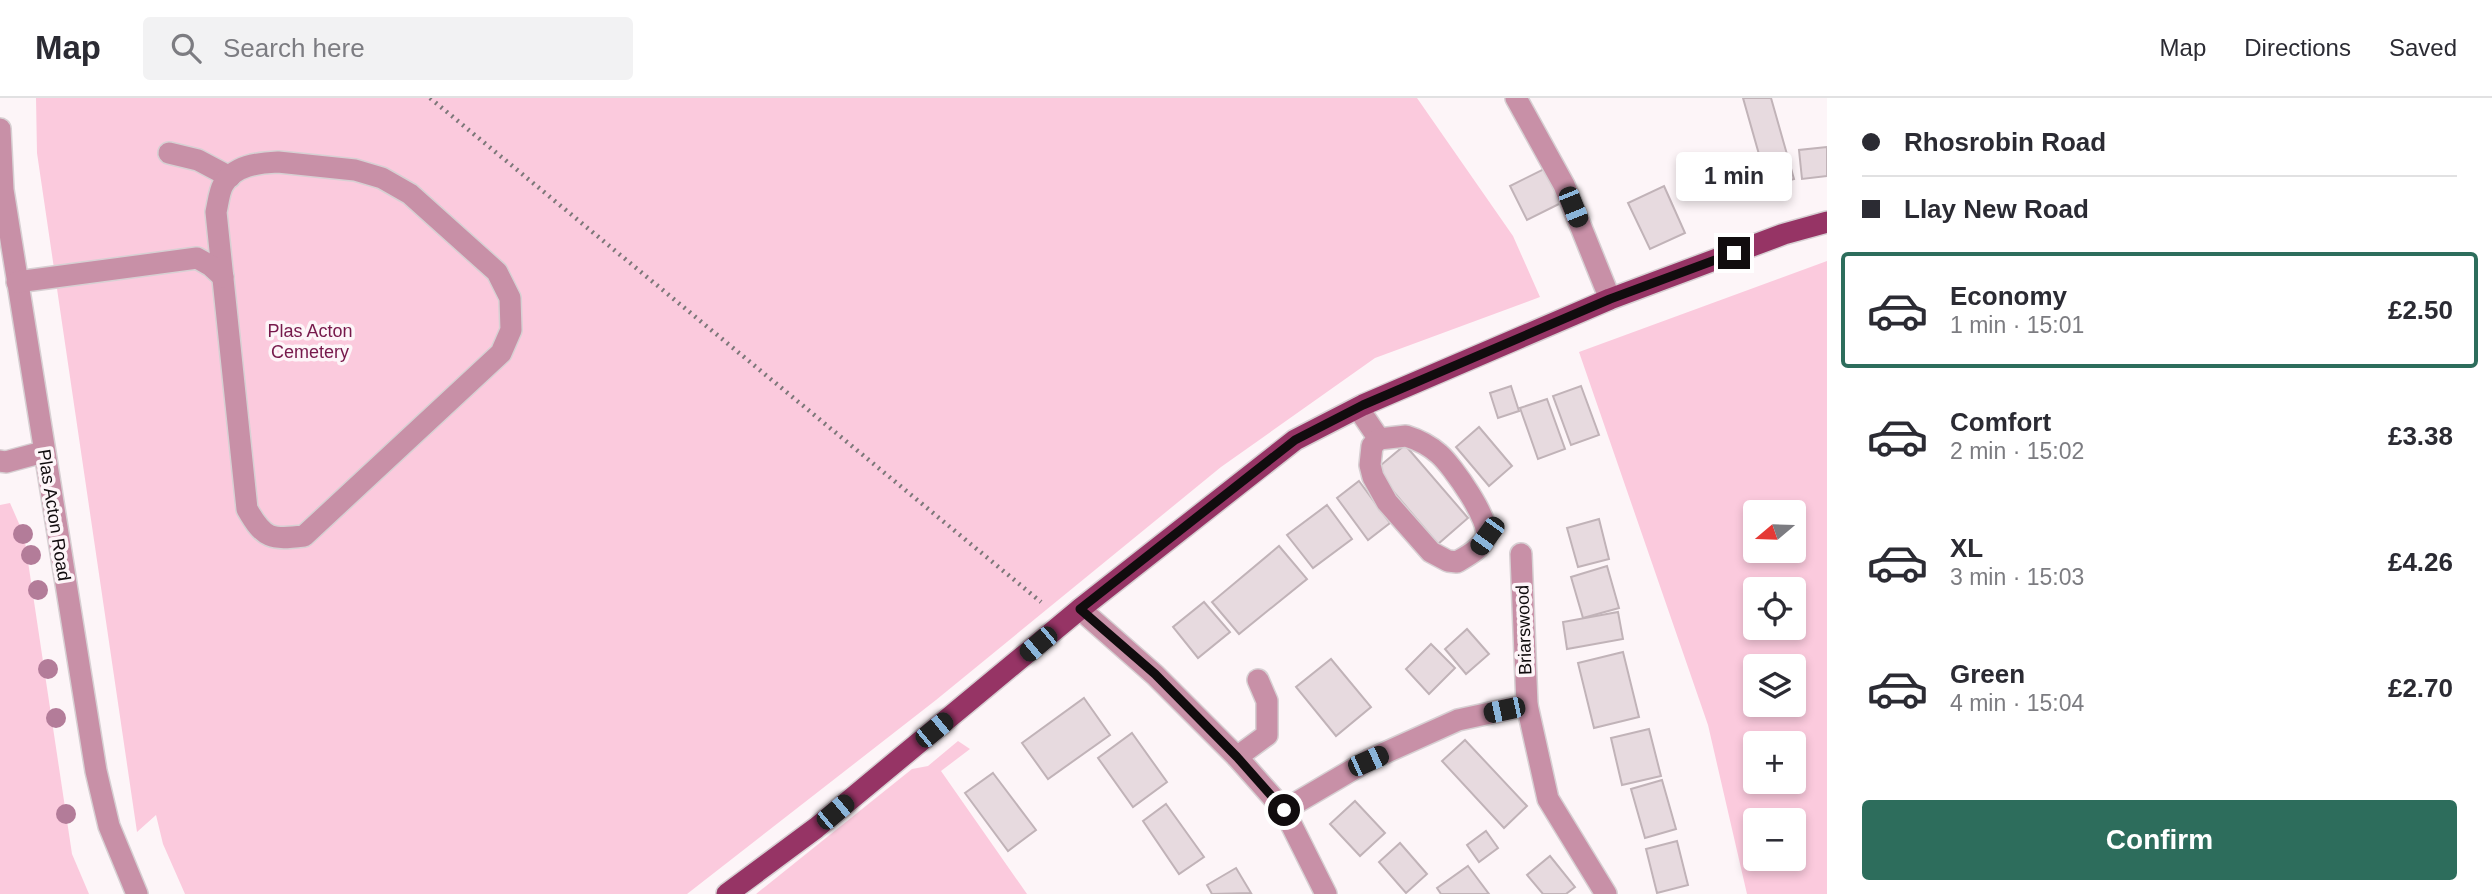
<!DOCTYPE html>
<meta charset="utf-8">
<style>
body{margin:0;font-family:Helvetica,sans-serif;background:#f2f2f3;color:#2b2b33;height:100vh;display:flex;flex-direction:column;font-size:26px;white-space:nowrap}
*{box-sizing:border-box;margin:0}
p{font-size:23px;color:#7c7c81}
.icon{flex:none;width:38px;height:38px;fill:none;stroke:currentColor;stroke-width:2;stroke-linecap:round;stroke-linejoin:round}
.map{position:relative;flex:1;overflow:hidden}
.sheet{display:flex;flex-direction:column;background:#fff;width:665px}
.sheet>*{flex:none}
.hud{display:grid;align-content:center;height:154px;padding:0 35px;background:#fff}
.needle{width:46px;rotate:251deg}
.buttons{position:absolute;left:1743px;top:402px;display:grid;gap:14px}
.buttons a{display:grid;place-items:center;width:63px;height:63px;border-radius:7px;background:#fff;box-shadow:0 4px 10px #0003;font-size:35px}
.end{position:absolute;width:32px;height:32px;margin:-16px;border:9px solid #110c0e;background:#fff;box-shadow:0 0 0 4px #fff}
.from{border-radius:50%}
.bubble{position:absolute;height:49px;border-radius:7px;background:#fff;box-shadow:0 4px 10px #0003;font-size:23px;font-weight:700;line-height:49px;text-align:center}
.car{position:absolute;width:21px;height:42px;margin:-21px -10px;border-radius:9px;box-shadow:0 0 5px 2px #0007;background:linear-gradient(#222 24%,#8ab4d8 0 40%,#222 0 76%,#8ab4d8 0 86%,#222 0)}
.hud b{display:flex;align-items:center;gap:24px;height:66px;font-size:26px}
.hud b+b{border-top:2px solid #e1e1e2}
.hud i{width:18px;height:18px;background:#2b2b33}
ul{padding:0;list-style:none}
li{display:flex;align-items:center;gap:21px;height:116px;margin:0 14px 10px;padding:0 21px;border:4px solid transparent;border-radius:7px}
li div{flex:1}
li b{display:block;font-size:26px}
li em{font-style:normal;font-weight:700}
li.active{border-color:#2d6d5c}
li>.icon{width:63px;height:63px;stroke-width:1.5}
.action{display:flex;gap:14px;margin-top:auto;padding:14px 35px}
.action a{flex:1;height:80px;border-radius:7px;background:#2d6d5c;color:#fff;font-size:28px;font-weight:700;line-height:80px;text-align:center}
header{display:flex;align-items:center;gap:42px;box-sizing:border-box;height:98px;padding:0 35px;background:#fff;border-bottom:2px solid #e1e1e2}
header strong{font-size:33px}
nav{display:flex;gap:38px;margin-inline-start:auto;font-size:24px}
.search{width:490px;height:63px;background:#f2f2f3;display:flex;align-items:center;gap:18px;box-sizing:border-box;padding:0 24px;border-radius:7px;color:#7c7c81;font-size:26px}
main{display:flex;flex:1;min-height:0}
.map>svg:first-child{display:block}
.green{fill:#fbcadd;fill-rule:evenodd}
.building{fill:#e7dadf;stroke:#c1b3b8;stroke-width:2}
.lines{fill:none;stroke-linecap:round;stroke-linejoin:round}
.minor-casing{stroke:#d7d0d3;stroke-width:24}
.major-casing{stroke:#d7d0d3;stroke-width:24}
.path{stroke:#7d7779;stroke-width:4.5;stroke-dasharray:2 5;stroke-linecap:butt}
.minor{stroke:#c890a7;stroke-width:21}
.major{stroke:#963465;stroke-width:21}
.tree{fill:#b37c99}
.route{stroke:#110c0e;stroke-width:9}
.labels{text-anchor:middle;stroke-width:7;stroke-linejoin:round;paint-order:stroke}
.park-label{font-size:18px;fill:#76194b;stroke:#fdf5f8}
.street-label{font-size:18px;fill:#110c0e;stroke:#fdf5f8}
</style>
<header>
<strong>Map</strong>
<div class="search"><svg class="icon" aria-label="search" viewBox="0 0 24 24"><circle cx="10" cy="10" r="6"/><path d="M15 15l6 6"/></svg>Search here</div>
<nav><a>Map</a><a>Directions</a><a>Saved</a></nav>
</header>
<main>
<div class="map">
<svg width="1827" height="796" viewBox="0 0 1827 796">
<rect width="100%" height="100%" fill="#fdf5f8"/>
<g class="green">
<polygon points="36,0 1417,0 1513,138 1540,199 1375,260 1221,369 936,602 687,796 185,796 163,746 156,717 137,734 37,55"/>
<path d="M1827,163V796H1747L1708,627L1579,254ZM1755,415H1794V453H1755ZM1755,492H1794V530H1755ZM1755,569H1794V607H1755ZM1755,646H1794V684H1755ZM1755,723H1794V761H1755Z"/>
<polygon points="10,405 24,437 72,756 89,796 0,796 0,407"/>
<polygon points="958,643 970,651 941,673 1027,796 756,796 912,671 928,668"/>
</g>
<g class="building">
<polygon points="1743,0 1771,0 1794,81 1768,88"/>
<polygon points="1827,49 1827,78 1802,81 1799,52"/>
<polygon points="1544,71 1561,105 1527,122 1510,88"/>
<polygon points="1664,88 1685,135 1650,151 1628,105"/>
<polygon points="1511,288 1519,313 1498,320 1490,295"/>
<polygon points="1581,288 1599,337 1571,347 1553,298"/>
<polygon points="1547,301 1565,351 1538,361 1520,310"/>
<polygon points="1479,329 1512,368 1489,388 1456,349"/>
<polygon points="1405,347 1468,420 1438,446 1375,372"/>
<polygon points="1359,383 1390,425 1368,442 1337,400"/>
<polygon points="1327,407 1352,441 1313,470 1287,437"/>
<polygon points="1599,421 1609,461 1578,469 1567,430"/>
<polygon points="1279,448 1307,481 1239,536 1212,504"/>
<polygon points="1607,468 1619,510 1583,520 1571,479"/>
<polygon points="1204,504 1230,534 1198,560 1173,529"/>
<polygon points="1618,514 1623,541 1567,551 1563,524"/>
<polygon points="1467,531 1489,556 1466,576 1445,551"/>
<polygon points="1431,546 1455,570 1429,596 1406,571"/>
<polygon points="1623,554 1639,619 1594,630 1578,565"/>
<polygon points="1331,561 1371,609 1336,638 1296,589"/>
<polygon points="1084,600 1110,637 1048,681 1022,645"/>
<polygon points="1649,631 1661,678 1622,687 1611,640"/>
<polygon points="1132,635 1167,684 1133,709 1098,660"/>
<polygon points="1465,642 1527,708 1504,730 1442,663"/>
<polygon points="993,675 1036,732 1008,753 965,695"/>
<polygon points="1662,682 1676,731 1645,740 1631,691"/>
<polygon points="1355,703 1385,735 1360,758 1330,726"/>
<polygon points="1166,706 1204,759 1179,776 1143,723"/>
<polygon points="1486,733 1498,750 1479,764 1467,747"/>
<polygon points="1677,743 1688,787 1657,795 1646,751"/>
<polygon points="1400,745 1427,776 1406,795 1379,764"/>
<polygon points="1550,758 1575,789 1566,796 1543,796 1527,777"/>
<polygon points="1468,768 1489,796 1441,796 1437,790"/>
<polygon points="1236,770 1251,795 1212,796 1207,787"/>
</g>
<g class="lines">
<g class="minor-casing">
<g id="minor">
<polyline points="1516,0 1564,87 1610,201"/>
<polyline points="0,31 3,92 96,673 109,728 137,796"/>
<polyline points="169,55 198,62 230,79"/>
<path d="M278,64L355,72L382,80L410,96L497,174L510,200L511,232L501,255L304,438C271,442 264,441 247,411L216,114C218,106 219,94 223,87C234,67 258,65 278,64Z"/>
<polyline points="17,184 197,160 211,168 223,179"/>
<polyline points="1358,310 1379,341"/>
<path d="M1406,338C1419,342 1429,347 1439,356C1452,367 1492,424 1486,439C1481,451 1467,458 1457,464L1448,463L1431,454L1387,404L1373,379L1370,367L1372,348L1379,341Z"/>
<polyline points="0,363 6,364 43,354"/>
<polyline points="1521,456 1527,607 1548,701 1606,796"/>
<polyline points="1080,511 1155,577 1237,659 1284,712 1326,796"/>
<polyline points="1237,659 1267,637 1267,603 1258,582"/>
<polyline points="1284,712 1369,662 1458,622 1527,607"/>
</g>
</g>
<g class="major-casing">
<polyline id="major" points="727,796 816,730 1080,511 1295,342 1363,307 1610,201 1784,136 1827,124"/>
</g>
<polyline class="path" points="430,0 1041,504"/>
<use href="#minor" class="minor"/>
<use href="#major" class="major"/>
</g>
<g class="tree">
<circle cx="23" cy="436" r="10"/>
<circle cx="31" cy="457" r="10"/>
<circle cx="38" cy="492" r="10"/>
<circle cx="48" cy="571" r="10"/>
<circle cx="56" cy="620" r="10"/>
<circle cx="66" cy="716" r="10"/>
</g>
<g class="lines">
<polyline class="route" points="1284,712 1237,659 1155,576 1080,511 1295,342 1363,307 1610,201 1734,155"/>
</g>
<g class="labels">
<g class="park-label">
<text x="310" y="239">Plas Acton<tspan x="310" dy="21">Cemetery</tspan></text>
</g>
<g class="street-label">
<text transform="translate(54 417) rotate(81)" y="6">Plas Acton Road</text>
<text transform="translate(1524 532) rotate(-92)" y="6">Briarswood</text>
</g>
</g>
</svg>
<div class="buttons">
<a><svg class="needle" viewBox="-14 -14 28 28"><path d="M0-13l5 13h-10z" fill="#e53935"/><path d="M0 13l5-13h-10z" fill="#7c7c81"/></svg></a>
<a><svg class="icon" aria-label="locate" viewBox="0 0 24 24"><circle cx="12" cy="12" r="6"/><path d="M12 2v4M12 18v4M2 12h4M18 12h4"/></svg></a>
<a><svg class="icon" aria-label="layers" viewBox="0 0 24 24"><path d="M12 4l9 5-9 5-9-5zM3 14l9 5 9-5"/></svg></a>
<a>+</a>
<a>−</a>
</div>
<i class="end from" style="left:1284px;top:712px"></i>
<i class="end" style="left:1734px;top:155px"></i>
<div class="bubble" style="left:1676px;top:54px;width:116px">1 min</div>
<i class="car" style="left:1573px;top:109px;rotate:158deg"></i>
<i class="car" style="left:1487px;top:438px;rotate:216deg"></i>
<i class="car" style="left:1038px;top:546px;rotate:230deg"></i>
<i class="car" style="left:1504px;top:612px;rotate:258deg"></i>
<i class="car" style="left:934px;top:632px;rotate:51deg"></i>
<i class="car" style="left:1368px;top:663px;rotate:66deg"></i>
<i class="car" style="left:835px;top:714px;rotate:50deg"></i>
</div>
<section class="sheet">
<div class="hud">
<b><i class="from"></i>Rhosrobin Road</b>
<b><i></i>Llay New Road</b>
</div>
<ul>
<li class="active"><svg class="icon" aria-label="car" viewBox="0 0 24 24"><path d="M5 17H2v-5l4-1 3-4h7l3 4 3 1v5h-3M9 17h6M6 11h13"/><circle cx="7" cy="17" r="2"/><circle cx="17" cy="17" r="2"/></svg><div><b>Economy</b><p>1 min · 15:01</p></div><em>£2.50</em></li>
<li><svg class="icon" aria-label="car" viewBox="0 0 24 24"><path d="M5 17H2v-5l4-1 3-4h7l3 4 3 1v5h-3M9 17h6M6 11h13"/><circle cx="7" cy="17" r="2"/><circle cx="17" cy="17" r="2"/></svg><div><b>Comfort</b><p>2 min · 15:02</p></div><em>£3.38</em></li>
<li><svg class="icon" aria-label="car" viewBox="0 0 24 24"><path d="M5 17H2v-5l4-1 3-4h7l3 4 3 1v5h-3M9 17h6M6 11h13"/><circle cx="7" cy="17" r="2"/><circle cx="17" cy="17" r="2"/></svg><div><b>XL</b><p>3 min · 15:03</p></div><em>£4.26</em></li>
<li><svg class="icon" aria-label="car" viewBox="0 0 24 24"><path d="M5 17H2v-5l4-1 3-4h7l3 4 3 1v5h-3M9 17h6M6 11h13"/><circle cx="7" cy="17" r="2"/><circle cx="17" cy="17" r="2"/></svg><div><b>Green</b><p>4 min · 15:04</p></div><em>£2.70</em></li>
</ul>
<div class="action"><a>Confirm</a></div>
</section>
</main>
